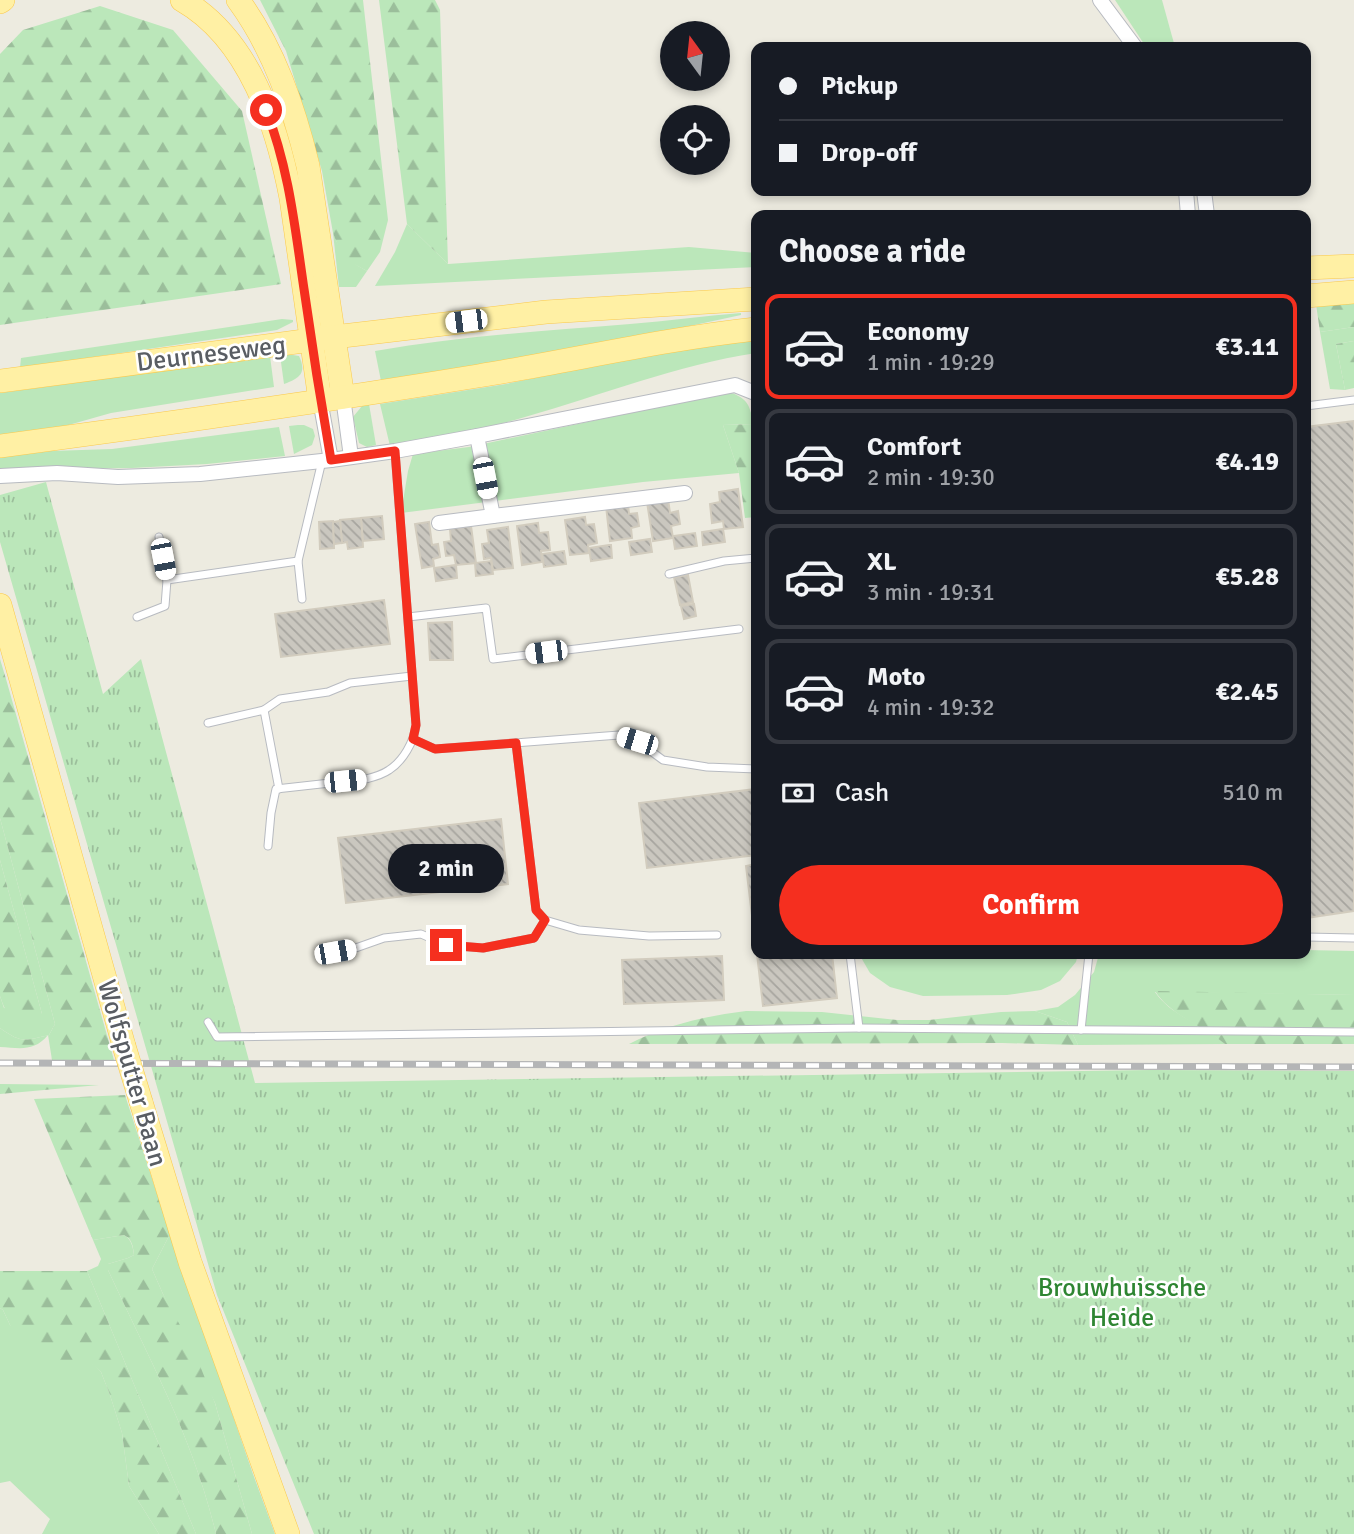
<!DOCTYPE html>
<meta charset="utf-8">
<style>
body{margin:0;font-family:Signika,sans-serif;background:#20242c;color:#f1f3f6;height:100vh;display:flex;flex-direction:column;font-size:26px;white-space:nowrap}
*{box-sizing:border-box;margin:0}
p{font-size:23px;color:#9ea1a6}
.icon{flex:none;width:38px;height:38px;fill:none;stroke:currentColor;stroke-width:2;stroke-linecap:round;stroke-linejoin:round}
.map{position:relative;flex:1;overflow:hidden}
.drawer{position:absolute;left:751px;top:210px;width:560px;height:749px;display:flex;flex-direction:column;background:#171b24;border-radius:14px;box-shadow:0 4px 10px #0003}
.drawer>*{flex:none}
.banner{position:absolute;left:751px;top:42px;width:560px;height:154px;border-radius:14px;box-shadow:0 4px 10px #0003;display:grid;align-content:center;height:154px;padding:0 28px;background:#171b24}
.needle{width:46px;rotate:345deg}
.controls{position:absolute;left:660px;top:21px;display:grid;gap:14px}
.controls a{display:grid;place-items:center;width:70px;height:70px;border-radius:50%;background:#171b24;box-shadow:0 4px 10px #0003;font-size:35px}
.end{position:absolute;width:32px;height:32px;margin:-16px;border:9px solid #f52f1f;background:#fff;box-shadow:0 0 0 4px #fff}
.from{border-radius:50%}
.bubble{position:absolute;height:49px;border-radius:24px;background:#171b24;box-shadow:0 4px 10px #0003;font-size:23px;font-weight:700;line-height:49px;text-align:center}
.car{position:absolute;width:21px;height:42px;margin:-21px -10px;border-radius:9px;box-shadow:0 0 5px 2px #0007;background:linear-gradient(#fff 24%,#345 0 40%,#fff 0 76%,#345 0 86%,#fff 0)}
.banner b{display:flex;align-items:center;gap:24px;height:66px;font-size:26px}
.banner b+b{border-top:2px solid #363941}
.banner i{width:18px;height:18px;background:#f1f3f6}
ul{padding:0;list-style:none}
li{display:flex;align-items:center;gap:21px;height:105px;margin:0 14px 10px;padding:0 14px;border:4px solid #363941;border-radius:14px}
li div{flex:1}
li b{display:block;font-size:26px}
li em{font-style:normal;font-weight:700}
li.current{border-color:#f52f1f}
li>.icon{width:63px;height:63px;stroke-width:1.5}
h2{padding:0 28px;font-size:32px;line-height:84px}
.pay{display:flex;align-items:center;gap:18px;height:77px;padding:0 28px;font-size:26px}
.pay p{margin-inline-start:auto}
.cta{display:flex;gap:14px;margin-top:auto;padding:14px 28px}
.cta a{flex:1;height:80px;border-radius:42px;background:#f52f1f;color:#fff;font-size:28px;font-weight:700;line-height:80px;text-align:center}
.map>svg:first-child{display:block}
.green{fill:#bbe7ba}
.forest{fill:url(#forest-firs)}
.park{fill:url(#park-tufts)}
.building{fill:url(#building-back-hatch);stroke:#d2ccbe;stroke-width:2}
.lines{fill:none;stroke-linecap:round;stroke-linejoin:round}
.lane-casing{stroke:#b8bbc1;stroke-width:9}
.street-casing{stroke:#b8bbc1;stroke-width:16}
.primary-casing{stroke:#fbc94c;stroke-width:24}
.lane{stroke:#fff;stroke-width:7}
.street{stroke:#fff;stroke-width:14}
.primary{stroke:#fff0a4;stroke-width:23}
.rail-casing{stroke:#b4b5b6;stroke-width:7}
.rail{stroke:#fff;stroke-width:4.5;stroke-dasharray:13;stroke-linecap:butt}
.primary-bridge-casing{stroke:#fbc94c;stroke-width:24;stroke-linecap:butt}
.primary-bridge{stroke:#fff0a4;stroke-width:23}
.route{stroke:#f52f1f;stroke-width:9}
.labels{text-anchor:middle;stroke-width:5;stroke-linejoin:round;paint-order:stroke}
.street-label{font-size:26px;fill:#595d63;stroke:#fff}
.park-label{font-size:26px;fill:#2e8532;stroke:#fff}
</style>
<div class="map">
<svg width="1354" height="1534" viewBox="0 0 1354 1534">
<defs>
<pattern id="forest-firs" width="22" height="20" patternUnits="userSpaceOnUse" patternTransform="scale(1.75)"><rect width="22" height="20" fill="#bbe7ba"/><path d="M5 1l3.5 6h-7zM16 11l3.5 6h-7z" fill="#9bbe9b"/></pattern>
<pattern id="park-tufts" width="24" height="20" patternUnits="userSpaceOnUse" patternTransform="scale(1.75)"><rect width="24" height="20" fill="#bbe7ba"/><path d="M3 7l-1-3M5 7V3M7 7l1-3M15 17l-1-3M17 17v-4M19 17l1-3" fill="none" stroke="#9bbe9b"/></pattern>
<pattern id="building-back-hatch" width="6" height="6" patternUnits="userSpaceOnUse" patternTransform="scale(1.75)"><rect width="6" height="6" fill="#cac7bf"/><path d="M-1 5l2 2M0 0l6 6M5-1l2 2" fill="none" stroke="#a7a59f"/></pattern>
</defs>
<rect width="100%" height="100%" fill="#edebe0"/>
<g class="green">
<polygon points="1115,0 1162,0 1175,47 1146,47"/>
<polygon points="407,224 448,264 689,247 756,253 756,267 375,286 395,252"/>
<path d="M333,233C341,254 347,260 367,271L356,287H339Z"/>
<path d="M741,313V315L620,341L381,381L375,351C460,336 545,331 630,324C667,321 704,316 741,313Z"/>
<polygon points="282,319 293,320 293,322 277,330 20,368 21,358"/>
<polygon points="1354,327 1354,341 1336,344 1345,390 1330,389 1320,332"/>
<path d="M756,337V353C677,365 602,395 525,417C481,430 436,438 390,446L380,404L506,384L601,364Z"/>
<path d="M280,355H293L299,356C307,373 300,378 284,384Z"/>
<polygon points="270,356 274,387 111,413 58,428 0,436 0,393"/>
<path d="M729,392C749,399 749,405 754,424L723,425L739,473L643,482L401,513L408,471L413,454L469,447Z"/>
<polygon points="369,404 376,445 367,447 359,443 353,417 362,406"/>
<polygon points="298,425 304,425 313,429 315,436 312,445 294,454 289,426"/>
<polygon points="279,427 285,456 207,464 132,468 51,469 0,473 0,457 51,451 112,449"/>
<path d="M0,818L55,1024L49,1035C24,1041 21,1043 0,1028V996L4,1008L42,1014L0,860Z"/>
<path d="M1306,950L1354,951V995L1155,992C1167,1010 1188,1019 1206,1030C1213,1034 1219,1039 1225,1044L1078,1045L1067,1022L1035,1011L1058,1007L1075,995L1094,972L1099,954H1306Z"/>
<polygon points="859,954 1078,954 1076,962 1060,981 1041,990 1007,995 923,996 890,987 870,973"/>
<polygon points="170,1234 253,1474 275,1534 252,1534 215,1403 163,1294 152,1269"/>
<path d="M124,1235C131,1239 133,1246 134,1255L128,1258L108,1264V1270C149,1359 193,1437 216,1534H196L87,1271L98,1266L101,1259L93,1240Z"/>
<polygon points="0,1308 3,1310 10,1325 94,1365 101,1372 110,1395 122,1433 129,1486 159,1534 42,1534 50,1519 10,1481 0,1483"/>
</g>
<g class="forest">
<polygon points="260,0 363,0 388,220 380,252 367,271 352,263 340,251 333,233 322,171 286,51"/>
<polygon points="379,0 435,0 440,10 448,264 407,224"/>
<polygon points="100,6 173,30 242,111 281,284 0,325 0,54 23,30"/>
<polygon points="1354,298 1354,327 1320,332 1316,304"/>
<polygon points="1354,341 1354,388 1345,390 1336,344"/>
<polygon points="754,424 756,517 745,518 739,473 723,425"/>
<path d="M0,659L6,679L114,1060H52L48,1035C34,1052 20,1048 0,1047V1028C21,1043 24,1041 49,1035L55,1024L0,818Z"/>
<path d="M0,860L42,1014L39,1022C15,1028 7,1018 0,996Z"/>
<path d="M1155,991L1354,995V1044H1225C1203,1026 1170,1015 1155,991Z"/>
<path d="M746,1011L822,1012L897,1020H929L1001,1012L1035,1011L1067,1022L1078,1045L1002,1043L629,1044C666,1025 705,1016 746,1011Z"/>
<polygon points="0,1084 99,1085 0,1094"/>
<path d="M125,1095L170,1234L152,1269L163,1294L194,1351L215,1403L252,1534H216C193,1437 149,1359 108,1270V1264L128,1258L134,1255C133,1246 132,1239 124,1235L93,1240L34,1099Z"/>
<polygon points="0,1271 87,1271 196,1534 159,1534 129,1486 122,1433 110,1395 101,1372 93,1365 65,1362 46,1355 24,1340 10,1325 3,1310 0,1308"/>
</g>
<polygon class="park" points="46,482 103,694 141,659 255,1083 1150,1070 1354,1071 1354,1534 314,1534 217,1295 0,542 0,495"/>
<g class="building">
<polygon points="1354,421 1354,911 1306,918 1306,427"/>
<polygon points="738,489 743,527 724,529 723,521 712,523 710,504 720,502 719,492"/>
<polygon points="668,499 670,513 678,511 680,524 671,526 673,538 653,541 647,502"/>
<polygon points="628,504 629,514 637,513 639,526 631,528 632,538 610,541 606,506"/>
<polygon points="382,516 384,539 363,541 361,518"/>
<polygon points="585,517 586,525 594,524 597,543 588,545 589,553 570,555 565,520"/>
<polygon points="361,518 363,547 348,549 347,542 342,543 340,520"/>
<polygon points="333,521 334,548 320,549 319,522"/>
<polygon points="340,521 342,543 334,544 333,522"/>
<polygon points="429,522 432,545 438,544 440,557 433,559 434,566 422,568 415,524"/>
<polygon points="538,523 539,533 548,532 550,550 541,551 542,562 522,565 517,526"/>
<polygon points="471,526 476,563 456,565 454,555 446,556 444,542 451,541 450,529"/>
<polygon points="508,527 513,568 493,570 491,558 484,559 482,544 489,543 487,530"/>
<polygon points="723,529 725,542 703,545 702,532"/>
<polygon points="695,533 697,546 675,549 673,536"/>
<polygon points="650,539 652,552 631,555 629,542"/>
<polygon points="609,545 611,545 612,558 591,561 589,548"/>
<polygon points="564,551 566,564 544,567 542,554"/>
<polygon points="491,561 493,574 476,576 475,563"/>
<polygon points="456,565 457,578 436,581 434,568"/>
<polygon points="688,575 693,602 680,605 674,577"/>
<polygon points="384,600 390,644 281,657 275,614"/>
<polygon points="694,604 696,616 684,619 681,606"/>
<polygon points="452,622 453,660 430,660 428,623"/>
<polygon points="756,789 756,855 647,868 639,803"/>
<polygon points="501,819 508,884 346,903 338,838"/>
<polygon points="756,864 756,949 746,866"/>
<polygon points="757,954 832,954 837,998 763,1006"/>
<polygon points="722,956 724,1000 624,1004 622,960"/>
</g>
<g class="lines">
<g class="lane-casing">
<g id="lane">
<polyline points="1306,406 1354,400"/>
<polyline points="669,574 724,561 756,558"/>
<polyline points="167,580 298,561"/>
<polyline points="302,599 298,561 322,461"/>
<polyline points="137,617 165,606 167,580 159,537"/>
<polyline points="408,617 486,608 493,659 739,629"/>
<polyline points="264,710 280,699 328,692 350,683 412,676"/>
<polyline points="208,723 264,710 279,789"/>
<polyline points="413,739 435,749 619,735 637,741 663,760 707,767 756,769"/>
<polyline points="516,743 536,910 545,920 579,930 649,936 717,935"/>
<path d="M268,846L271,813L276,789L366,779C374,777 382,775 389,770C403,761 414,742 416,725L395,452"/>
<polyline points="1306,937 1354,938"/>
<polyline points="320,955 350,950 384,938 421,934 446,945 483,948 534,938 545,920"/>
<polyline points="208,1022 217,1037 859,1028 850,954"/>
<polyline points="859,1028 1354,1032"/>
<polyline points="1081,1030 1089,954"/>
</g>
</g>
<g class="street-casing">
<g id="street">
<polyline points="1100,0 1135,47"/>
<polyline points="1186,191 1188,215"/>
<polyline points="1204,191 1207,215"/>
<polyline points="343,397 351,457"/>
<polyline points="320,400 331,460"/>
<polyline points="0,476 57,473 118,477 200,474 331,460 395,451 477,436 735,385 755,393"/>
<polyline points="493,516 685,493"/>
<polyline points="439,523 493,516 477,436"/>
</g>
</g>
<g class="primary-casing">
<g id="primary">
<path d="M182,0C250,39 277,126 291,198L320,400"/>
<path d="M238,0C274,49 294,108 308,166L343,397"/>
<polyline points="0,2 3,0"/>
<polyline points="1306,268 1354,266"/>
<polyline points="1306,296 1354,292"/>
<polyline points="0,381 334,337 546,312 756,299"/>
<path d="M0,446C160,425 319,402 478,376C571,361 663,339 756,329"/>
<polyline points="0,605 124,1046"/>
<polyline points="141,1102 190,1262 288,1534"/>
</g>
</g>
<use href="#lane" class="lane"/>
<use href="#street" class="street"/>
<use href="#primary" class="primary"/>
<g class="rail-casing">
<polyline id="rail" points="0,1063 1354,1067"/>
</g>
<use href="#rail" class="rail"/>
<g class="primary-bridge-casing">
<polyline id="primary-bridge" points="124,1046 141,1102"/>
</g>
<use href="#primary-bridge" class="primary-bridge"/>
</g>
<g class="lines">
<path class="route" d="M266,110C289,168 295,228 304,289C312,346 321,403 331,460L395,451L416,725L413,739L435,749L516,743L536,910L545,920L534,938L483,948L446,945"/>
</g>
<g class="labels">
<g class="street-label">
<text transform="translate(211 353) rotate(-7)" y="9">Deurneseweg</text>
<text transform="translate(133 1073) rotate(74)" y="9">Wolfsputter Baan</text>
</g>
<g class="park-label">
<text x="1122" y="1296">Brouwhuissche<tspan x="1122" dy="30">Heide</tspan></text>
</g>
</g>
</svg>
<div class="controls">
<a><svg class="needle" viewBox="-14 -14 28 28"><path d="M0-13l5 13h-10z" fill="#e53935"/><path d="M0 13l5-13h-10z" fill="#9ea1a6"/></svg></a>
<a><svg class="icon" aria-label="locate" viewBox="0 0 24 24"><circle cx="12" cy="12" r="6"/><path d="M12 2v4M12 18v4M2 12h4M18 12h4"/></svg></a>
</div>
<i class="end from" style="left:266px;top:110px"></i>
<i class="end" style="left:446px;top:945px"></i>
<div class="bubble" style="left:388px;top:844px;width:116px">2 min</div>
<i class="car" style="left:466px;top:321px;rotate:263deg"></i>
<i class="car" style="left:485px;top:478px;rotate:169deg"></i>
<i class="car" style="left:163px;top:559px;rotate:169deg"></i>
<i class="car" style="left:546px;top:652px;rotate:263deg"></i>
<i class="car" style="left:637px;top:741px;rotate:287deg"></i>
<i class="car" style="left:345px;top:781px;rotate:84deg"></i>
<i class="car" style="left:335px;top:952px;rotate:80deg"></i>
<div class="banner">
<b><i class="from"></i>Pickup</b>
<b><i></i>Drop-off</b>
</div>
<section class="drawer">
<h2>Choose a ride</h2>
<ul>
<li class="current"><svg class="icon" aria-label="car" viewBox="0 0 24 24"><path d="M5 17H2v-5l4-1 3-4h7l3 4 3 1v5h-3M9 17h6M6 11h13"/><circle cx="7" cy="17" r="2"/><circle cx="17" cy="17" r="2"/></svg><div><b>Economy</b><p>1 min · 19:29</p></div><em>€3.11</em></li>
<li><svg class="icon" aria-label="car" viewBox="0 0 24 24"><path d="M5 17H2v-5l4-1 3-4h7l3 4 3 1v5h-3M9 17h6M6 11h13"/><circle cx="7" cy="17" r="2"/><circle cx="17" cy="17" r="2"/></svg><div><b>Comfort</b><p>2 min · 19:30</p></div><em>€4.19</em></li>
<li><svg class="icon" aria-label="car" viewBox="0 0 24 24"><path d="M5 17H2v-5l4-1 3-4h7l3 4 3 1v5h-3M9 17h6M6 11h13"/><circle cx="7" cy="17" r="2"/><circle cx="17" cy="17" r="2"/></svg><div><b>XL</b><p>3 min · 19:31</p></div><em>€5.28</em></li>
<li><svg class="icon" aria-label="car" viewBox="0 0 24 24"><path d="M5 17H2v-5l4-1 3-4h7l3 4 3 1v5h-3M9 17h6M6 11h13"/><circle cx="7" cy="17" r="2"/><circle cx="17" cy="17" r="2"/></svg><div><b>Moto</b><p>4 min · 19:32</p></div><em>€2.45</em></li>
</ul>
<div class="pay"><svg class="icon" aria-label="cash" viewBox="0 0 24 24"><path d="M3 7h18v10H3z"/><circle cx="12" cy="12" r="2"/></svg>Cash<p>510 m</p></div>
<div class="cta"><a>Confirm</a></div>
</section>
</div>
